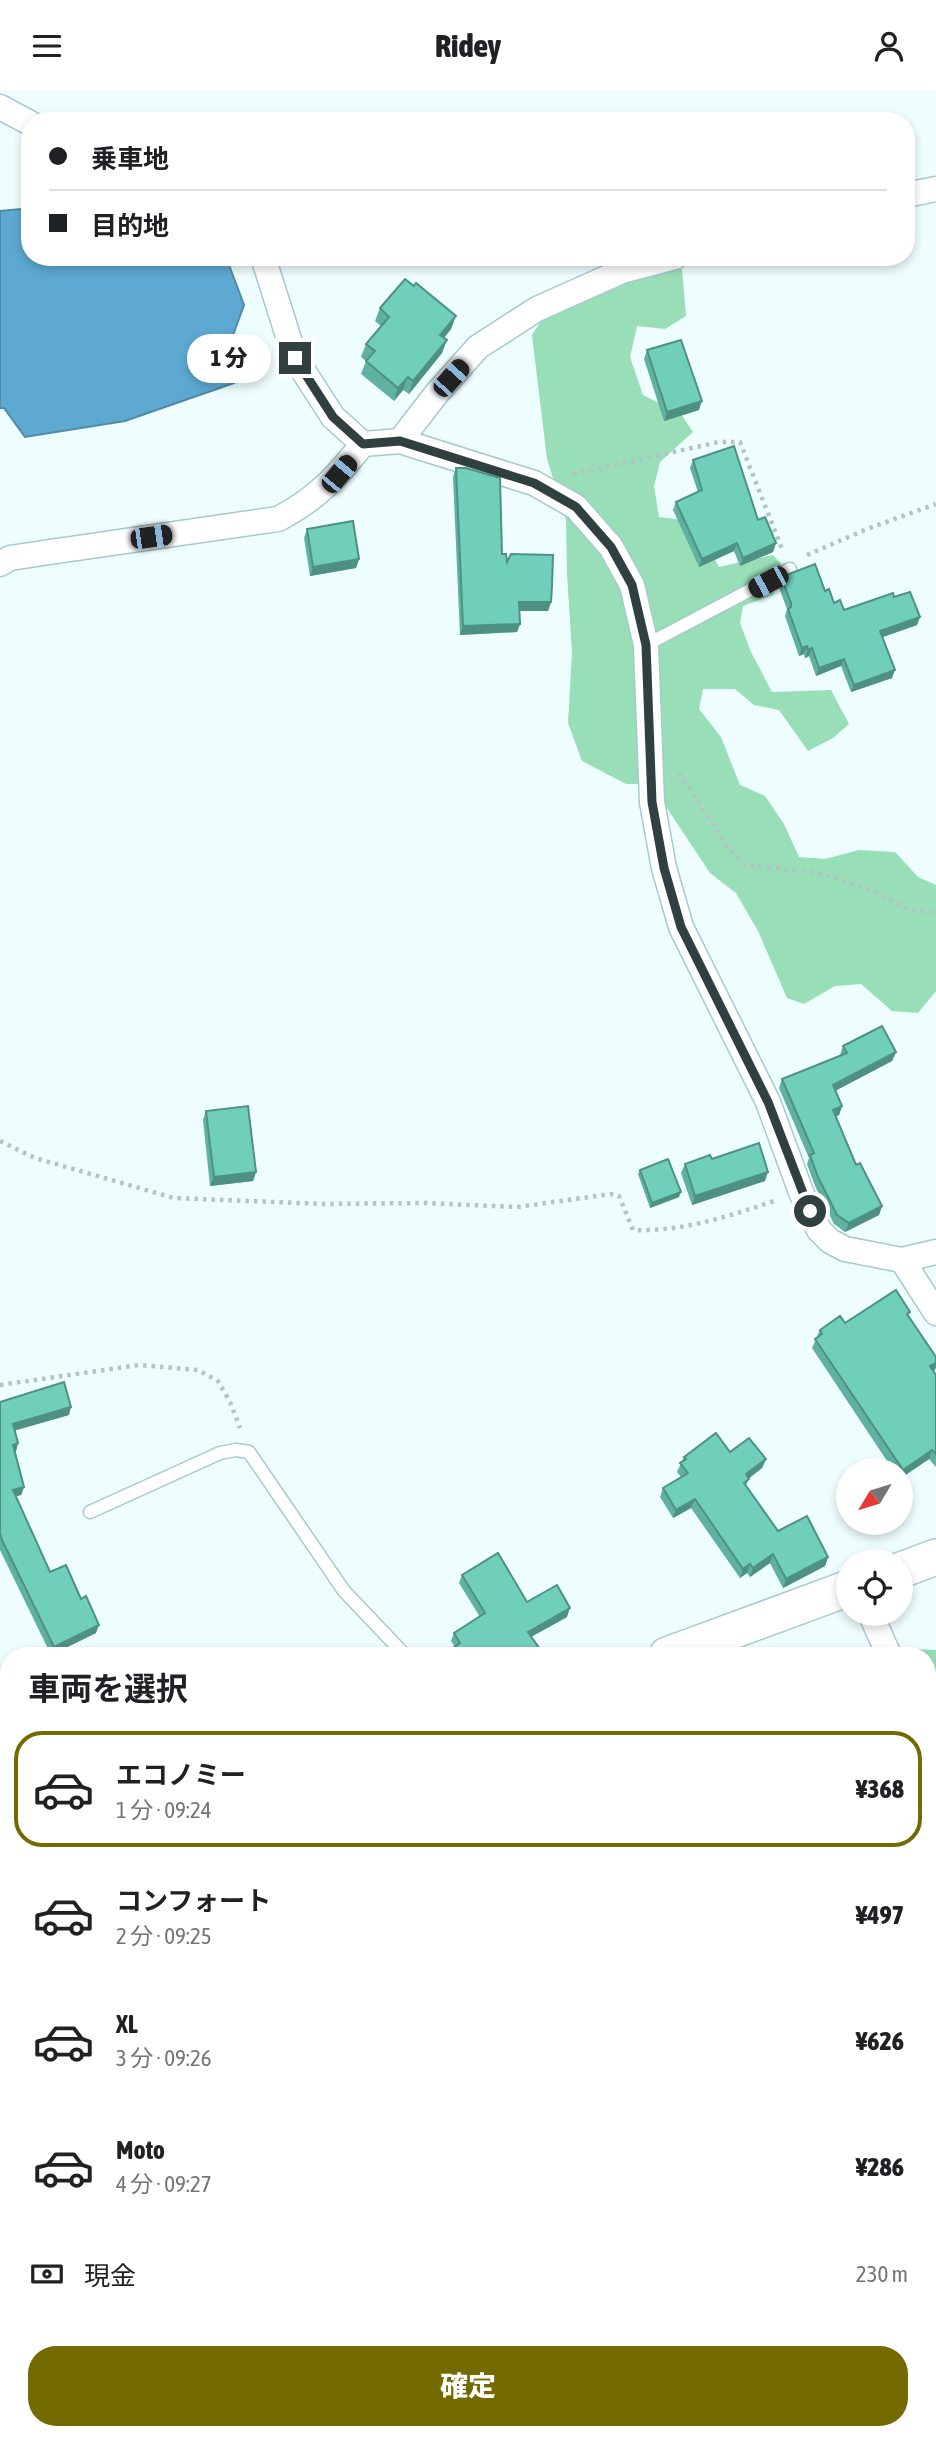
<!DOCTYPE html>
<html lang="ja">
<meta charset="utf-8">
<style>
body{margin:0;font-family:"Asap Condensed","Noto Sans JP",sans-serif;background:#f2f2f2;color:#202124;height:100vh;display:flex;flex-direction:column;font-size:26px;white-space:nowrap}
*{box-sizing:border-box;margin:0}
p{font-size:23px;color:#757577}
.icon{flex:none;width:38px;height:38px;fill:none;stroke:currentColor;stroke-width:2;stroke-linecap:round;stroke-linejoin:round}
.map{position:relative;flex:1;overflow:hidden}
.side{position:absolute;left:0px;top:1556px;width:936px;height:793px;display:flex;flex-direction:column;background:#fff;border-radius:28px 28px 0 0;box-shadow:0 4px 10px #0003}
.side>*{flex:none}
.guide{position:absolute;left:21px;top:21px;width:894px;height:154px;border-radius:28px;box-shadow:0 4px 10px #0003;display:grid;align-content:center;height:154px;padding:0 28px;background:#fff}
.needle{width:46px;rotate:232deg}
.buttons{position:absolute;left:836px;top:1367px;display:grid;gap:14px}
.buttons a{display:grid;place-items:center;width:77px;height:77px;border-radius:50%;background:#fff;box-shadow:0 4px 10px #0003;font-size:35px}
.end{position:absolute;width:32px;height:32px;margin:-16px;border:9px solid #304040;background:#fff;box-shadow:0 0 0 4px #fff}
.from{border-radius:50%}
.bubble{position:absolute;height:49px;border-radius:24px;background:#fff;box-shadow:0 4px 10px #0003;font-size:23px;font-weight:800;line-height:49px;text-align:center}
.car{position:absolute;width:21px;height:42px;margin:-21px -10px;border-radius:9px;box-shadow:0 0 5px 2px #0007;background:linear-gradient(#222 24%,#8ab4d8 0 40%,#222 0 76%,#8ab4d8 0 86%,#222 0)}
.guide b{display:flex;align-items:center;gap:24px;height:66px;font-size:26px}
.guide b+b{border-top:2px solid #e0e0e0}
.guide i{width:18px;height:18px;background:#202124}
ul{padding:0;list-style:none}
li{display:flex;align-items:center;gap:21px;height:116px;margin:0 14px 10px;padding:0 14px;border:4px solid transparent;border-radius:28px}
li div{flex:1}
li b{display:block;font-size:26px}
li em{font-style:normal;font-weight:800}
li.current{border-color:#736a02}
li>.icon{width:63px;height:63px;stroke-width:1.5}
h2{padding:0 28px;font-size:32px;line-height:84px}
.pay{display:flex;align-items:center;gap:18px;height:77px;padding:0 28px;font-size:26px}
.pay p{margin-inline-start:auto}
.primary-button{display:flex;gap:14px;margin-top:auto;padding:14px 28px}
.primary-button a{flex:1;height:80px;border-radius:28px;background:#736a02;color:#fff;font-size:28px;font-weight:800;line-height:80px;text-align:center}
header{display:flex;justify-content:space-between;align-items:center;height:91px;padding:0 28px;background:#fff;font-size:32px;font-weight:800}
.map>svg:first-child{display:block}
.green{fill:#98deb7}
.water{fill:#5da9d2;stroke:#508aa6;stroke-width:2}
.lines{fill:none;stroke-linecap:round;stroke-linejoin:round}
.lane-casing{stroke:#a4cbcc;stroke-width:15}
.street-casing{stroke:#a4cbcc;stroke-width:27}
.secondary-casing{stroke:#a4cbcc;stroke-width:38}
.path{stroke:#b4c4c4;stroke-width:4.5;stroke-dasharray:3.5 5;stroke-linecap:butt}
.lane{stroke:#fff;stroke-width:12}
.street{stroke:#fff;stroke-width:24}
.secondary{stroke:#fff;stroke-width:35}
.wall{fill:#5fb2a1}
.shaded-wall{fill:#4e9183}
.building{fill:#6fcfbb;stroke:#4e9183;stroke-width:2}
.route{stroke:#304040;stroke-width:9}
</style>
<header><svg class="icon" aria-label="menu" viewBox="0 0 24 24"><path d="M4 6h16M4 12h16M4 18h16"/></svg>Ridey<svg class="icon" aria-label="person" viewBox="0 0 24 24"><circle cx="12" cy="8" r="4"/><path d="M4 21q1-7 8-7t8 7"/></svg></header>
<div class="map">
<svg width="936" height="2348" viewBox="0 0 936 2348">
<rect width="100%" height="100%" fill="#eefefe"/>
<g class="green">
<polygon points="682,178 686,225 665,238 637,235 630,266 643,304 681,323 693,341 660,371 654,395 659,426 683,429 707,454 719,476 773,464 781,473 773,504 743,515 740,532 751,561 772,601 831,599 849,633 833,647 808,660 779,619 754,614 735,598 703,598 699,618 721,646 740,694 765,705 784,733 799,766 825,768 859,759 895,761 918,786 936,794 936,900 918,922 892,920 861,893 835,895 804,913 787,907 758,840 736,802 710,782 651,693 626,693 582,670 568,632 572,562 567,482 566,429 547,368 532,244 545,224 593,201 660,181"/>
<polygon points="913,1558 936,1559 936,1611 928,1592 928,1564 915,1564"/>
<polygon points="928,2011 936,2025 936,2272 928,2276"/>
<polygon points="104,2340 421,2340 408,2348 92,2348"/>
</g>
<polygon class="water" points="30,117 30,166 226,166 244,214 228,258 234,292 125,330 25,346 4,317 0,317 0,120"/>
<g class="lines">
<g class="lane-casing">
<g id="lane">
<polyline points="646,554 790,478"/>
<polyline points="90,1421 220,1362 236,1359 249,1361 344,1500 405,1564"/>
<polyline points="0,2060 9,2075"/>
</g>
</g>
<g class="street-casing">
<g id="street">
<polyline points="0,16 30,32"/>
<polyline points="906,104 936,98"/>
<polyline points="263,166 295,267 333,326 363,353"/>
<polyline points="400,350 437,302 478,256 537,218 622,180 675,166"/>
<path d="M0,473L10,467L50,461L278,428C317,408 336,386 363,353L400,350L534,392L576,416L611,456L632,494L646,554L652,711L664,777L681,836L768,1011L801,1101L819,1139L830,1150L845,1158L902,1169L936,1161"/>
<polyline points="902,1169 936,1222"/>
<polyline points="870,1522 889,1564"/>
<polyline points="928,1648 936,1668"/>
</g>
</g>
<g class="secondary-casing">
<g id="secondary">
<polyline points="901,1479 936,1466"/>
<polyline points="667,1564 849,1497"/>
<polyline points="0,1998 9,1988"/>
</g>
</g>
<g class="path">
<polyline points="573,383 719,351 740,351 782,458"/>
<polyline points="807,464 867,438 936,413"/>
<polyline points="679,682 727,755 745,774 819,782 867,797 911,820 936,821"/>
<path d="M0,1050L35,1067L174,1107L324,1113L425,1112L517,1116L611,1103L619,1105L633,1139C683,1141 729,1125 777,1109"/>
<polyline points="0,1294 139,1274 198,1279 218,1290 230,1311 240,1337"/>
<polyline points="928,2303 936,2301"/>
<polyline points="486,2348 505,2340"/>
</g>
<use href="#lane" class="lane"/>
<use href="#street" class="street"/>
<use href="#secondary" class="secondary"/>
</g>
<g class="wall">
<polygon points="380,217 451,238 444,247 442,262 409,303 403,299 394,310 361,283 366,270 361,266 366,253 381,235 375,230"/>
<polygon points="647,259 699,319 664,330 644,268"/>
<polygon points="693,369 758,429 776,452 773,461 740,475 734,460 699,476 673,419 676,411 698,401 690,377"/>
<polygon points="456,377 507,471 551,511 548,520 519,520 520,533 517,541 460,544 453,386"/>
<polygon points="307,438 359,468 356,477 310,485 304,447"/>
<polygon points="781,486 825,500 834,512 844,519 894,506 920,526 917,534 883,546 892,587 851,601 841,575 816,585 809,565 805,567 804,563 799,565 785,525 787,518 778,494"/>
<polygon points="843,955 896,961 892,970 835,1000 842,1015 839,1024 835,1026 856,1074 882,1115 879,1124 845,1141 834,1133 815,1095 807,1073 809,1067 779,997 782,988 840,964"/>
<polygon points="206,1020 256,1081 253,1090 210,1095 203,1029"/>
<polygon points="712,1068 765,1090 692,1114 681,1082 685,1073"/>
<polygon points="640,1079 679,1106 650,1117 638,1083"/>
<polygon points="910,1221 908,1225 936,1266 936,1277 934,1280 936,1284 936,1376 929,1368 901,1387 901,1379 893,1379 812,1257 820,1239 845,1232"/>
<polygon points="0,1311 69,1324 15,1339 18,1352 16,1360 14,1361 24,1396 21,1404 15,1405 50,1481 96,1542 51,1564 0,1459"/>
<polygon points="730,1361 766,1368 762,1377 749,1387 746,1395 778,1440 828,1466 825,1475 783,1497 770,1472 750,1486 747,1482 740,1487 691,1417 673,1427 660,1406 663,1397 681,1386 677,1381 684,1366"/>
<polygon points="462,1484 567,1526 531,1546 544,1564 448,1564 450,1559 455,1556 451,1550 454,1542 480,1526 459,1492"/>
<polygon points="936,1938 936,1993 928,1975 928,1942"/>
<polygon points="9,2340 38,2340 23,2348 20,2348 18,2344"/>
</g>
<g class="shaded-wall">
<polygon points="456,225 451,238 435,257 440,244"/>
<polygon points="447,249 442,262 409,303 413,290"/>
<polygon points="408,286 403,299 394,310 398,297"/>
<polygon points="702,310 699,319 664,330 667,321"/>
<polygon points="737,452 734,460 699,476 702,468"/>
<polygon points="776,452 773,461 740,475 743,467"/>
<polygon points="359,468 356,477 310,485 313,476"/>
<polygon points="519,511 551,511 548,520 516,520"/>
<polygon points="920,526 917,534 877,548 880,540"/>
<polygon points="520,533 517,541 460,544 463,535"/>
<polygon points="807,555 804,563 799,565 802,557"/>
<polygon points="812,557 809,565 805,567 808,559"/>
<polygon points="844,568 841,575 816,585 819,577"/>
<polygon points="895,579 892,587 851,601 854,594"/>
<polygon points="896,961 892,970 829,1003 833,994"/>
<polygon points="842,1015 839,1024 829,1028 833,1019"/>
<polygon points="256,1081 253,1090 210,1095 214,1086"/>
<polygon points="768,1081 765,1090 692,1114 695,1105"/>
<polygon points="681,1101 679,1106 650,1117 652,1112"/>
<polygon points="882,1115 879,1124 845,1141 849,1132"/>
<polygon points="936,1272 935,1279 927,1284 930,1275"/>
<polygon points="71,1316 69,1324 10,1341 13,1333"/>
<polygon points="18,1352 16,1360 10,1362 13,1354"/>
<polygon points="932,1359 929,1368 901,1387 903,1379"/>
<polygon points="766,1368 762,1377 743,1392 746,1383"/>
<polygon points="24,1396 21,1404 10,1407 13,1399"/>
<polygon points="695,1408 691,1417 673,1427 676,1419"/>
<polygon points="773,1463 770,1472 750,1486 753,1477"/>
<polygon points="828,1466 825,1475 783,1497 786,1488"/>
<polygon points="750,1473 747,1482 740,1487 743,1478"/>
<polygon points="570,1517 567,1526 525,1549 528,1541"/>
<polygon points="99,1534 96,1542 51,1564 54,1556"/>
<polygon points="936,1841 936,1844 928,1849 928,1846"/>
<polygon points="11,2340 20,2340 18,2344 11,2348 0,2348 0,2346"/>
<polygon points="24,2340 38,2340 21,2348"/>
</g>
<g class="building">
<polygon points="405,188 414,195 416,192 456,225 440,244 447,249 413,290 408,286 398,297 366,270 375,260 366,253 389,226 380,217"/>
<polygon points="681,249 702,310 667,321 647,259"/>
<polygon points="734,355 758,429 765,426 776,452 743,467 737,452 702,468 676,411 702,399 693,369"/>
<polygon points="456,377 466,377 500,387 502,463 506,463 507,471 511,463 553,464 552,495 551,511 519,511 520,533 463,535"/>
<polygon points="353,430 359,468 313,476 307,438"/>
<polygon points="815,473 825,500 829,498 834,512 840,509 844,519 893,502 894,506 910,501 920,526 880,540 895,579 854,594 844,568 819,577 812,557 808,559 807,555 802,557 788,518 791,516 791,512 781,486"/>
<polygon points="882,935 896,961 833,994 842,1015 833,1019 856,1074 860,1072 882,1115 849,1132 837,1124 818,1086 810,1064 814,1062 782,988 847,962 843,955"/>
<polygon points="248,1015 256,1081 214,1086 206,1020"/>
<polygon points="759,1052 768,1081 695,1105 685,1073 710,1064 712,1068"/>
<polygon points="668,1068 681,1101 652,1112 640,1079"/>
<polygon points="896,1199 910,1221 907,1223 936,1266 936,1272 930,1275 936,1284 936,1363 932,1359 903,1379 815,1248 822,1243 820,1239 840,1225 845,1232"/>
<polygon points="64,1291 71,1316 13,1333 18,1352 13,1354 24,1396 13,1399 50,1481 66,1474 81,1508 86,1505 99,1534 54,1556 2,1449 0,1442 0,1311"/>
<polygon points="716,1342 730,1361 749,1347 766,1368 746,1383 749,1388 744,1392 778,1440 807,1425 828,1466 786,1488 773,1463 753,1477 750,1473 743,1478 695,1408 676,1419 663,1397 688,1382 680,1372 686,1368 684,1366"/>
<polygon points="498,1462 527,1511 557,1494 570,1517 528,1541 544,1564 453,1564 450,1559 460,1552 454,1542 485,1522 462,1484"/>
<polygon points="928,1806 936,1820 936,1841 928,1846"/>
<polygon points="936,1938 936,1977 928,1959 928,1942"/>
<polygon points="0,2272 9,2288 9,2340 11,2340 0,2346"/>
</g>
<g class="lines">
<polyline class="route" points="295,267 333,326 363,353 400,350 534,392 576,416 611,456 632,494 646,554 652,711 664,777 681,836 768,1011 810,1120"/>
</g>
</svg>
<div class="buttons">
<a><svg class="needle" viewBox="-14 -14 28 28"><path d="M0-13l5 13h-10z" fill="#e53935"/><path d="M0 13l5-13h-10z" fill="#757577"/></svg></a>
<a><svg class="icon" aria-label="locate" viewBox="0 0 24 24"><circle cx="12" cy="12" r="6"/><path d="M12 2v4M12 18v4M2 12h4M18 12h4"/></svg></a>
</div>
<i class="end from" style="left:810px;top:1120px"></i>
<i class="end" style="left:295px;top:267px"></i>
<div class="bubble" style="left:187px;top:243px;width:84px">1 分</div>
<i class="car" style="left:451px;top:287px;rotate:42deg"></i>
<i class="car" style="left:339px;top:383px;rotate:40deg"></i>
<i class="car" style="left:151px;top:446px;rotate:82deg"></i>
<i class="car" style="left:768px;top:491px;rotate:242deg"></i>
<div class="guide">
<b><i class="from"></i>乗車地</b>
<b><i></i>目的地</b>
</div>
<section class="side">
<h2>車両を選択</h2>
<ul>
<li class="current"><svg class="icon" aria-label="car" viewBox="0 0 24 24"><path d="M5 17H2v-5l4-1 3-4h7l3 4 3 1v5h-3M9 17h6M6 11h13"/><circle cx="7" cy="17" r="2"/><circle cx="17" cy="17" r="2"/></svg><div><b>エコノミー</b><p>1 分 · 09:24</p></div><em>¥368</em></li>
<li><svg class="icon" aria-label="car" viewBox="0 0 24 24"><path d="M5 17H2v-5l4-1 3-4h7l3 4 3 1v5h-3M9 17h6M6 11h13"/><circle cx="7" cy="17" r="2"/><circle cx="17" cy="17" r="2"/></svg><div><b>コンフォート</b><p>2 分 · 09:25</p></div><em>¥497</em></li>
<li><svg class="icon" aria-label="car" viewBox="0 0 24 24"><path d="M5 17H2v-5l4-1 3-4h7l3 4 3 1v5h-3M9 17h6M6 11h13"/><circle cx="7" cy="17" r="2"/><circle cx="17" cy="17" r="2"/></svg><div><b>XL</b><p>3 分 · 09:26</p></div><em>¥626</em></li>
<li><svg class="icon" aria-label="car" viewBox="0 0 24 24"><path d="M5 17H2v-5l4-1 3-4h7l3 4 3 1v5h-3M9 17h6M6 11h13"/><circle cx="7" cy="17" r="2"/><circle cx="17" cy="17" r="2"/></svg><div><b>Moto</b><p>4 分 · 09:27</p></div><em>¥286</em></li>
</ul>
<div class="pay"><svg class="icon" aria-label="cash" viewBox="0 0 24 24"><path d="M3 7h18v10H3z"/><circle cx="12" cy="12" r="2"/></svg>現金<p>230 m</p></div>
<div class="primary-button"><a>確定</a></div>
</section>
</div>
